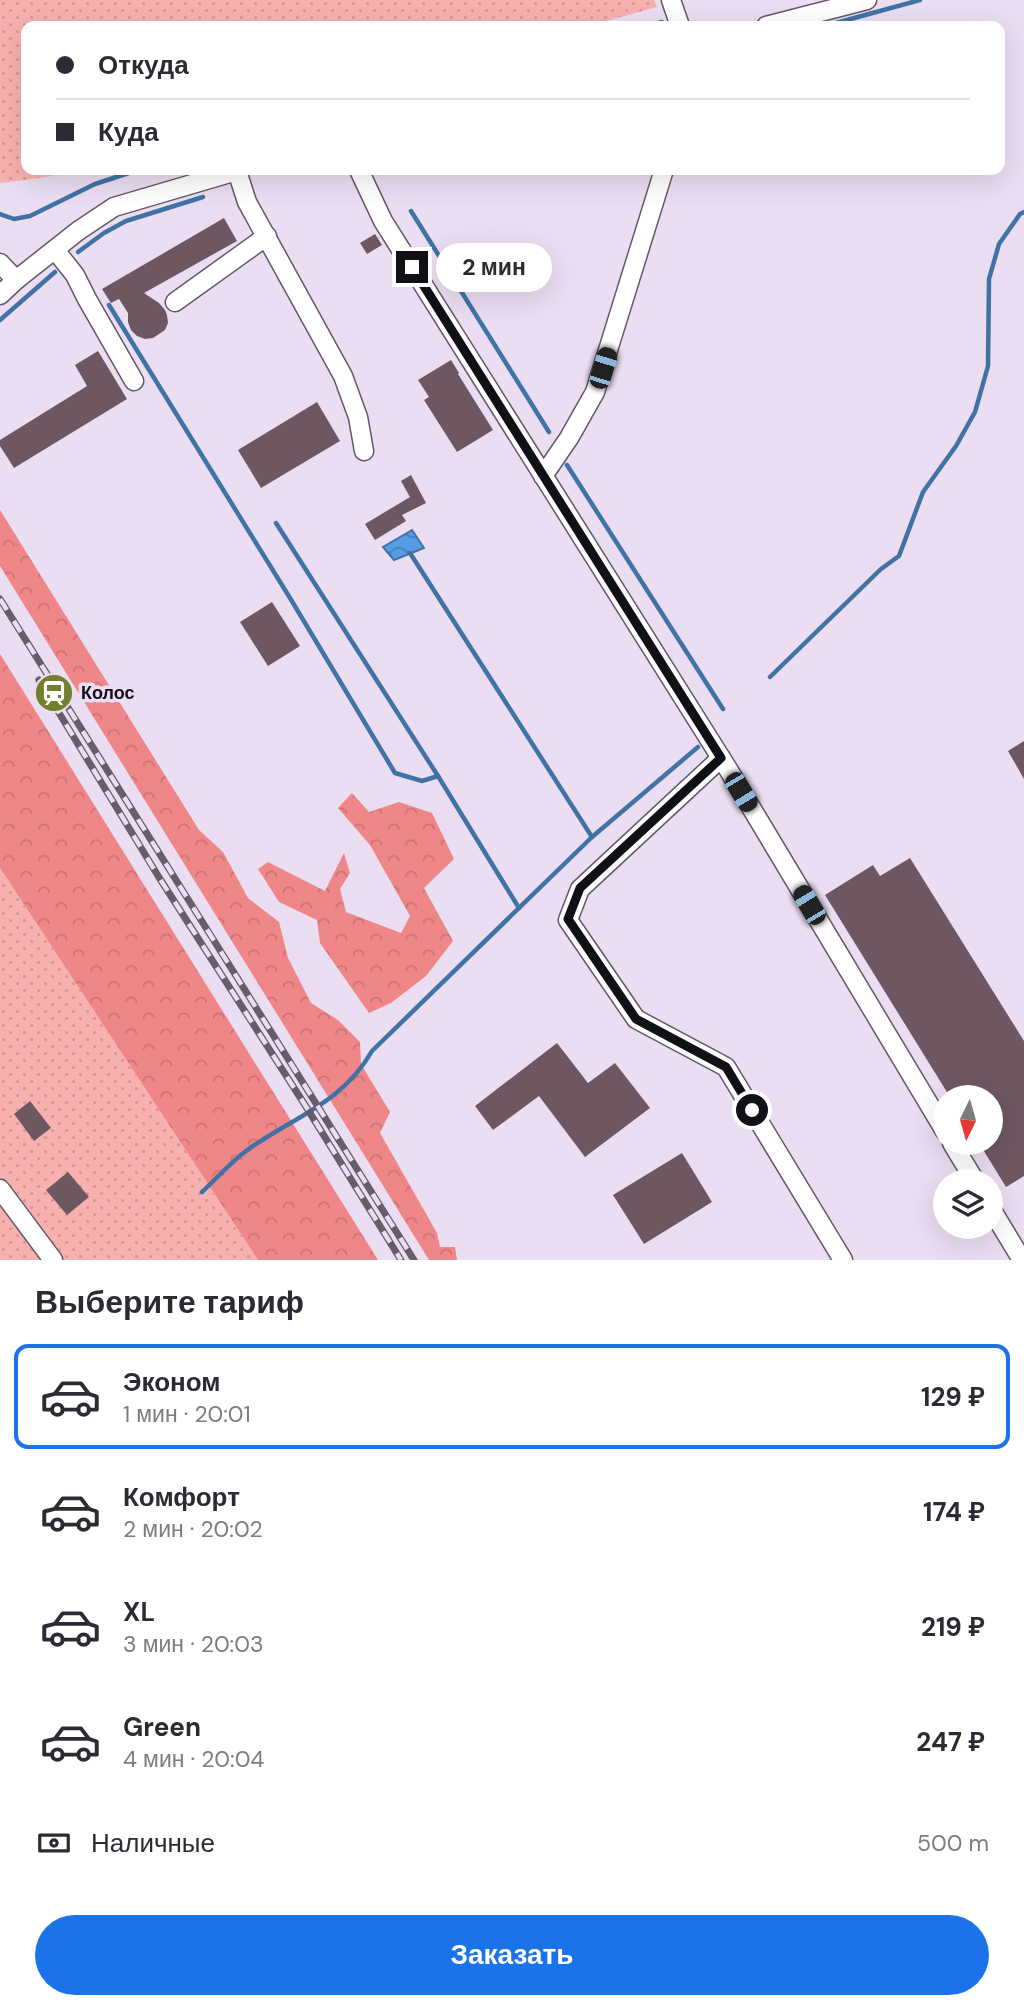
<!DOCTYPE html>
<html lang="ru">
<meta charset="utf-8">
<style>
body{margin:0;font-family:"DM Sans",sans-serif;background:#f7f7f7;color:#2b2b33;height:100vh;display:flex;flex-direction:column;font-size:26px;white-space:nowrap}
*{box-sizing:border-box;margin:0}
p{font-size:23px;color:#7c7c81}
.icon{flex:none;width:38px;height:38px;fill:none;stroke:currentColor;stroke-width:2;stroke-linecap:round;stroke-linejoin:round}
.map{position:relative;height:1260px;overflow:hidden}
.side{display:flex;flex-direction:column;background:#fff;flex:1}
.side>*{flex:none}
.guide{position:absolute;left:21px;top:21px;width:984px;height:154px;border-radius:14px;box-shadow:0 7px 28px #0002;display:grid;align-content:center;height:154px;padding:0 35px;background:#fff}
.needle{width:46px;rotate:185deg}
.tools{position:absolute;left:933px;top:1085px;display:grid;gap:14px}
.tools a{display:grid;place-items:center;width:70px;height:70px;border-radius:50%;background:#fff;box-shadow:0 7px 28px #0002;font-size:35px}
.end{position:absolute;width:32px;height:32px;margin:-16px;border:9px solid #130f16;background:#fff;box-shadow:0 0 0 4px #fff}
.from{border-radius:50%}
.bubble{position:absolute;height:49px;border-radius:24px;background:#fff;box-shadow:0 7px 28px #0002;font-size:23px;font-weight:700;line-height:49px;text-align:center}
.car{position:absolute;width:21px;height:42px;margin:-21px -10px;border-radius:9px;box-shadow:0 0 5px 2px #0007;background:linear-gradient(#222 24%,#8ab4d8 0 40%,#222 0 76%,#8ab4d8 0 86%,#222 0)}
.guide b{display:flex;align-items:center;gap:24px;height:66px;font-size:26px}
.guide b+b{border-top:2px solid #e1e1e2}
.guide i{width:18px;height:18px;background:#2b2b33}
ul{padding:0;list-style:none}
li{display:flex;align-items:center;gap:21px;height:105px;margin:0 14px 10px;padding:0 21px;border:4px solid transparent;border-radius:14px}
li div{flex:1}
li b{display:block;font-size:26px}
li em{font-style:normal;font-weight:700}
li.on{border-color:#1a73e8}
li>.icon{width:63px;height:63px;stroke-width:1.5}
h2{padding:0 35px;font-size:32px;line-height:84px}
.pay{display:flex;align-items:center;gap:18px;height:77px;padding:0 35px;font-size:26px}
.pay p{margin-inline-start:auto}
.cta{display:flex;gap:14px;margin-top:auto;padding:14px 35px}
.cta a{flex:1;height:80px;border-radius:42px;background:#1a73e8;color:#fff;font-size:28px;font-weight:700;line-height:80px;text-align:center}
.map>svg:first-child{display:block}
.grass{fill:url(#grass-dots)}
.forest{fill:url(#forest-crowns)}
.water{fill:url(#water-waves);stroke:#4172a6;stroke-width:2}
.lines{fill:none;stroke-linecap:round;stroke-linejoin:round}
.stream{stroke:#4172a6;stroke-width:4.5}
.building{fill:#6d5862}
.minor-casing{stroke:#635769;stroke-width:21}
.minor{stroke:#fff;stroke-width:18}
.rail-casing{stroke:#655d6a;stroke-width:7}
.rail{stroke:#ebddf2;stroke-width:4.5;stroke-dasharray:13;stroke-linecap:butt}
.route{stroke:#130f16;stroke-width:9}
.labels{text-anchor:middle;stroke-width:7;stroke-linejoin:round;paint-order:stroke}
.poi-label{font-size:18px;font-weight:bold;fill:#130f16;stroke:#ebddf2;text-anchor:start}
</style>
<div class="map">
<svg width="1024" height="1260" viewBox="0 0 1024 1260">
<defs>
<pattern id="grass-dots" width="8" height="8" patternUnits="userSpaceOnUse" patternTransform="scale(1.75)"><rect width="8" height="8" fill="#f9b1b0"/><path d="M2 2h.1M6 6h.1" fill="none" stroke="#d59797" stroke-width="1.8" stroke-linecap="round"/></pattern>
<pattern id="forest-crowns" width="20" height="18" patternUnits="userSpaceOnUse" patternTransform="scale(1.75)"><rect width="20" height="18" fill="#ef8788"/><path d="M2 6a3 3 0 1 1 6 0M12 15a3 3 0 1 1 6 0" fill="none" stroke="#cc7375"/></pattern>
<pattern id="water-waves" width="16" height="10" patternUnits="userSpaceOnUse" patternTransform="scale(1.75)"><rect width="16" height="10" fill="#559de4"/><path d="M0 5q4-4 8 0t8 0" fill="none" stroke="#457eb8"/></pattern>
</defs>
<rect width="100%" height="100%" fill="#ebddf2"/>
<g class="grass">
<polygon points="0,0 654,0 657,7 588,26 26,26 26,170 74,170 47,177 0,183"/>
<polygon points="0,868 258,1260 0,1260"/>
</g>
<g class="forest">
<polygon points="0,510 199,830 223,852 248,898 279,922 288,958 311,1003 338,1020 360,1042 361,1064 390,1112 380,1133 437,1233 440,1247 455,1247 457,1260 429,1260 0,566"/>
<polygon points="0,654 378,1260 258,1260 0,868"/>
<polygon points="352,793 369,812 399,802 432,813 454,859 424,888 453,941 426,976 391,1003 369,1013 320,943 317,920 279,902 258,869 268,862 325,891 344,853 350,873 340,889 346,912 401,933 410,916 370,845 338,808"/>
</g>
<polygon class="water" points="412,530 424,548 394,560 383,547"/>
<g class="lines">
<g class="stream">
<polyline points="648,26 662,22"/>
<polyline points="825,26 920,0"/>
<polyline points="411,211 549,432"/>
<polyline points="0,214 14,219 30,216 95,184 138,170"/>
<polyline points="78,252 104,233 126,221 203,197"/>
<polyline points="109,305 290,598 395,773 422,781 438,776 519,908"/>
<polyline points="0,320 55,272"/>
<polyline points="567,465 723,709"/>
<polyline points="276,523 438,776"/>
<polyline points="410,553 592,837"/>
<polyline points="770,677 881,569 899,556 923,492 956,446 975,412 988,366 989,279 999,244 1020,214 1024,212"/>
<path d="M202,1192C216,1179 230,1163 246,1151C292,1117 341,1105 372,1051L592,837L698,747"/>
</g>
</g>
<g class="building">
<polygon points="224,218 237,241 144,293 159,303 165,310 167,315 168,323 165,330 153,338 145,339 137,336 131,330 128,322 128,313 119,299 111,303 102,289"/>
<polygon points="375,234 382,245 367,254 360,243"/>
<polygon points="98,351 127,399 14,468 0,446 0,440 87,386 75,365"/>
<polygon points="451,360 459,373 458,374 493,430 457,452 424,400 429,397 418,380"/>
<polygon points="317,402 340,441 261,488 238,450"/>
<polygon points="411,475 426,503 402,515 406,521 375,540 365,524 410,497 401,481"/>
<polygon points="272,602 300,646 268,666 240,622"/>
<polygon points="1024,741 1024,779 1008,751"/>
<polygon points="910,858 1024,1041 1024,1176 1006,1187 979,1143 990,1143 990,1097 950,1097 825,895 873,865 880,876"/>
<polygon points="557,1043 588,1083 615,1063 650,1108 585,1157 539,1096 493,1130 475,1106"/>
<polygon points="30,1101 51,1128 34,1141 14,1114"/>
<polygon points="682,1153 712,1202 644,1244 613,1195"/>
<polygon points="68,1172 89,1197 67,1215 46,1190"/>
</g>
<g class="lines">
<g class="minor-casing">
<g id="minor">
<polyline points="671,0 680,26"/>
<polyline points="766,26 867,0"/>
<polyline points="359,170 383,221 728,769 945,1131"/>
<polyline points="237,171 247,202 343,376 358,417 364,451"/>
<polyline points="55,250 75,275 87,299 134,381"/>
<polyline points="0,263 16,280"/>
<polyline points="0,295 16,280 78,231 114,207 240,170"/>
<polyline points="175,302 267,236"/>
<polyline points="543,476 569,438 595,392 663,173"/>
<polyline points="721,758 580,889 568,920 636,1019 726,1067 843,1260"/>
<polyline points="952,1143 975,1181"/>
<polyline points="0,1189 53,1260"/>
<polyline points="990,1207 1022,1260"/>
</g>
</g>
<use href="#minor" class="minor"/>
<g class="rail-casing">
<g id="rail">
<polyline points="0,599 414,1260"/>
<polyline points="39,680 160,879 305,1105 401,1260"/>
</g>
</g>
<use href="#rail" class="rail"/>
</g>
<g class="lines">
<polyline class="route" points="412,267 721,758 580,888 568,919 636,1019 726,1067 752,1110"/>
</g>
<defs>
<g id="station-disc" transform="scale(2.0125)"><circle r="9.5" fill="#71802d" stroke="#ebddf2"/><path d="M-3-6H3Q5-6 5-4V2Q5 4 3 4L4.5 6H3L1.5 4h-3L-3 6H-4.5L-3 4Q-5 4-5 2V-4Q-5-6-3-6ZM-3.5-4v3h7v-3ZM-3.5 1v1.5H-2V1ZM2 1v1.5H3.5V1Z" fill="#fff"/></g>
</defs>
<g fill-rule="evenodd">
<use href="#station-disc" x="54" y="693"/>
</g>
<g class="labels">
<g class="poi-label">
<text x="81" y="699">Колос</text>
</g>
</g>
</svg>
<div class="tools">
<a><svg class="needle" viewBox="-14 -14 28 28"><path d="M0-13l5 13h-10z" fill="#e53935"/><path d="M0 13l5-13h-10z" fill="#7c7c81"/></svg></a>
<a><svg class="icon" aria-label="layers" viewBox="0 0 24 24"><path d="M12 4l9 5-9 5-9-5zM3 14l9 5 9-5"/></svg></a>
</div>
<i class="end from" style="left:752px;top:1110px"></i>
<i class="end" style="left:412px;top:267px"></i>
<div class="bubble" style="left:436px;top:243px;width:116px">2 мин</div>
<i class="car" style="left:603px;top:368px;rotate:17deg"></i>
<i class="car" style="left:741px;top:792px;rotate:149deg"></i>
<i class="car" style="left:809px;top:905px;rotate:329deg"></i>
<div class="guide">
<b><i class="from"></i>Откуда</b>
<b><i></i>Куда</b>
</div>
</div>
<section class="side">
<h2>Выберите тариф</h2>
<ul>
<li class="on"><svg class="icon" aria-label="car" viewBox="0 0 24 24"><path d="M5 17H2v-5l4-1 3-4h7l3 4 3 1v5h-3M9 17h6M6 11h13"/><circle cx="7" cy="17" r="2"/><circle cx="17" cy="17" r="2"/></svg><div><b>Эконом</b><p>1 мин · 20:01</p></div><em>129 ₽</em></li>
<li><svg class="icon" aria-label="car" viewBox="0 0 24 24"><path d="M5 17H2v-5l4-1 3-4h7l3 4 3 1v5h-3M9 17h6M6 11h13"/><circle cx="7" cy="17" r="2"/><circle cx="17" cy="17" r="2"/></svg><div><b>Комфорт</b><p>2 мин · 20:02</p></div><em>174 ₽</em></li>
<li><svg class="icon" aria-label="car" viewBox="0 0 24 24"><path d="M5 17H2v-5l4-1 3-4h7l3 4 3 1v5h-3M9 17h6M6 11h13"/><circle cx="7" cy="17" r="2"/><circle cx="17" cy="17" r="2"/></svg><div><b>XL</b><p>3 мин · 20:03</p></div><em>219 ₽</em></li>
<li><svg class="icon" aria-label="car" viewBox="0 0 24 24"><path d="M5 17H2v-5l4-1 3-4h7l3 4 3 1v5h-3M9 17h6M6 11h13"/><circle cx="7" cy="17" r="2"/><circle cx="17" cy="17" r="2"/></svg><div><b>Green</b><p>4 мин · 20:04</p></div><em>247 ₽</em></li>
</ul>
<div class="pay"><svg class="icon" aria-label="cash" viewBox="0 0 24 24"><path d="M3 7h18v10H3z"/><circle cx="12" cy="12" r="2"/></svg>Наличные<p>500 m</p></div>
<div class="cta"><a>Заказать</a></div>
</section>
